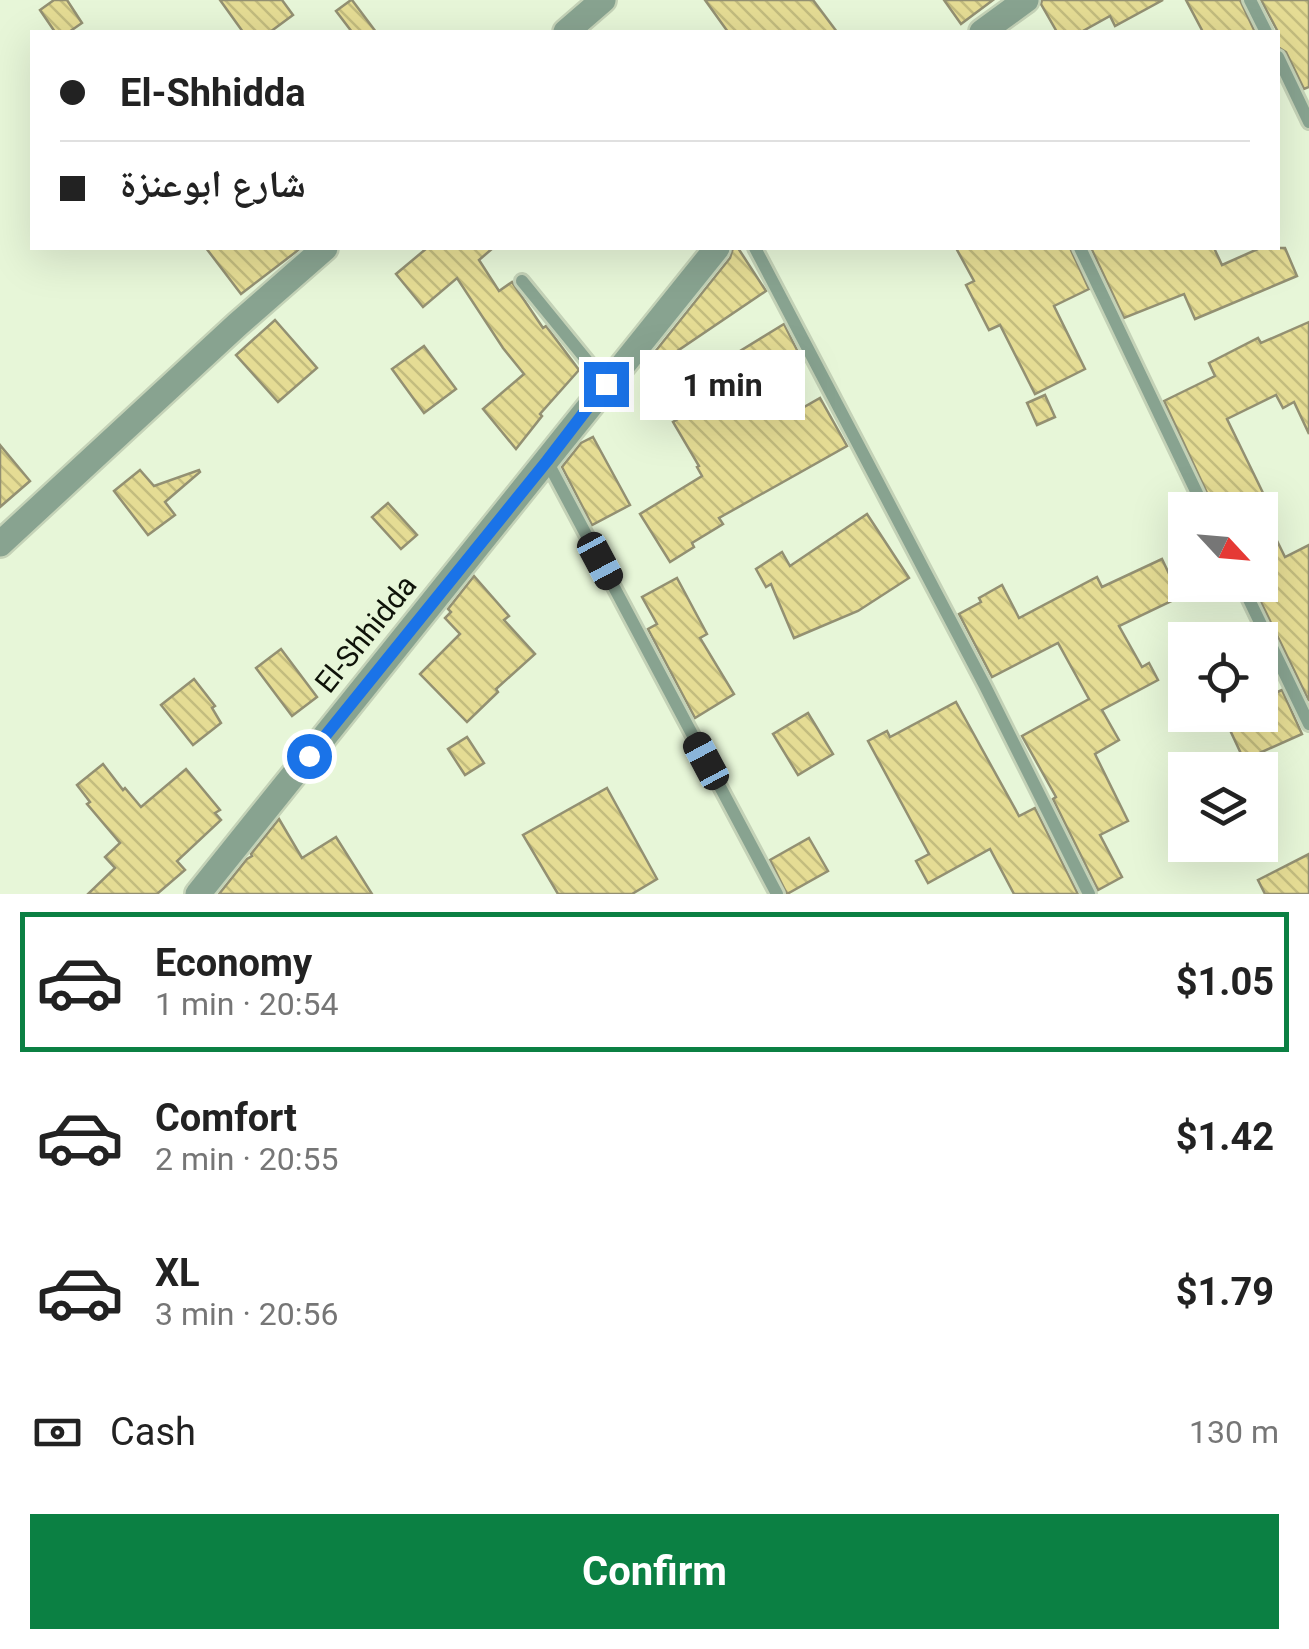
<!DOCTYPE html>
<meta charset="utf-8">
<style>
body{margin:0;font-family:Roboto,"Noto Naskh Arabic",sans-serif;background:#f6f6f6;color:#222;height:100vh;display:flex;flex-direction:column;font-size:38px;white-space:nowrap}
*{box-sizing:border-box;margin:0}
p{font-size:32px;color:#767676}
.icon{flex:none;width:55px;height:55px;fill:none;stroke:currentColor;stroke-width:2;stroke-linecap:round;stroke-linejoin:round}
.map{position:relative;height:894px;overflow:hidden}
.details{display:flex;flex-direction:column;background:#fff;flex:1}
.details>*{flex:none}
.guide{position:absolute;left:30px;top:30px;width:1250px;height:220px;border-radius:0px;box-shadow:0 10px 40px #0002;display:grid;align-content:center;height:220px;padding:0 30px;background:#fff}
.needle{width:65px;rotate:116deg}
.tools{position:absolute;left:1168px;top:492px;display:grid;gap:20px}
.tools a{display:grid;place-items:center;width:110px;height:110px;border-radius:0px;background:#fff;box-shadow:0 10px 40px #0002;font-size:50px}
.end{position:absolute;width:45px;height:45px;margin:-22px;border:12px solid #1a73e8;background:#fff;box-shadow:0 0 0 5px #fff}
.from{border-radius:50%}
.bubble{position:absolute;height:70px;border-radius:0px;background:#fff;box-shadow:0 10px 40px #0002;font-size:32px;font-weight:700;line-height:70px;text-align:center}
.car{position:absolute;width:30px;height:60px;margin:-30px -15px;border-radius:12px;box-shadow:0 0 8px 2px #0007;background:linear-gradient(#222 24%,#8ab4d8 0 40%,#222 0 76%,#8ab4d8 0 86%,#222 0)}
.guide b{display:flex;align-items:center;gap:35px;height:95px;font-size:38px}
.guide b+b{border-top:2px solid #e0e0e0}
.guide i{width:25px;height:25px;background:#222}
ul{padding:18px 0 0;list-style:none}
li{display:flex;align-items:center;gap:30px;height:140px;margin:0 20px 15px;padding:0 10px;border:5px solid transparent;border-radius:0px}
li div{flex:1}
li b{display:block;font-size:38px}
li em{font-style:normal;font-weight:700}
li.selected{border-color:#0b8043}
li>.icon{width:90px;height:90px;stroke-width:1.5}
.pay{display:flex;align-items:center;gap:25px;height:110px;padding:0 30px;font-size:38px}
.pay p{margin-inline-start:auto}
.action{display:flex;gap:20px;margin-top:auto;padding:20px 30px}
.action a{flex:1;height:115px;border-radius:0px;background:#0b8043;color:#fff;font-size:40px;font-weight:700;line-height:115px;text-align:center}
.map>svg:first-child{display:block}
.building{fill:url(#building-back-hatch);stroke:#939072;stroke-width:2.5}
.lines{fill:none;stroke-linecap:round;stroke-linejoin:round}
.lane-casing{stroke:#c4d2b7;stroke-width:18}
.street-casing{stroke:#c4d2b7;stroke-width:30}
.lane{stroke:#88a390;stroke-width:12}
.street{stroke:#88a390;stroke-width:25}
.route{stroke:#1a73e8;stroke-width:12}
.labels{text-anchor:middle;stroke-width:8;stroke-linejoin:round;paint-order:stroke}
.street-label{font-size:30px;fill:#0e1208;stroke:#e7f6d8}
</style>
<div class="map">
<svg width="1309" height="894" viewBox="0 0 1309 894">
<defs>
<pattern id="building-back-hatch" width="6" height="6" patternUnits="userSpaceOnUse" patternTransform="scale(2.5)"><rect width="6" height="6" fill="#e5dc94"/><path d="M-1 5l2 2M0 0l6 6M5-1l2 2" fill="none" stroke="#c3bc7e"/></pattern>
</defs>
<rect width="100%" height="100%" fill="#e7f6d8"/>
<g class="building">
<polygon points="54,0 67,0 82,23 69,32 55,32 40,10"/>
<polygon points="220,0 282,0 293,15 270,32 243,32"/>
<polygon points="351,0 352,0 376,32 352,32 336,11"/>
<polygon points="705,0 813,0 837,32 728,32"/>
<polygon points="944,0 993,0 961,24"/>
<polygon points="1042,0 1163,0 1115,26 1110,16 1081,32 1057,32 1041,4"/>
<polygon points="1186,0 1240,0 1255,32 1203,32"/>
<polygon points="1261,0 1309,0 1309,87 1304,89 1286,52 1278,47 1278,32"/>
<polygon points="206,248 301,248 241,294"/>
<polygon points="427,248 493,248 479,260 499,291 512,282 543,328 546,326 579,370 540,414 542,416 516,449 483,409 524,374 503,348 457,278 423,307 396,274"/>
<polygon points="733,248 738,248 766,291 673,354 680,366 658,381 646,363 730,258"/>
<polygon points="956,248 1070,248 1089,289 1054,306 1085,369 1035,394 1000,325 989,330 966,285 974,281"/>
<polygon points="1091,248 1214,248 1222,265 1260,248 1285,248 1297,276 1195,319 1184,294 1124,318"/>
<polygon points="275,320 317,368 278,402 236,355"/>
<polygon points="1309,322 1309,434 1294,402 1283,408 1276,395 1227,419 1265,497 1257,500 1285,557 1309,545 1309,701 1256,592 1260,590 1260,510 1215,510 1164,401 1215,376 1209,363 1258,338 1261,343"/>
<polygon points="784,324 801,358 773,371 797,411 820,398 847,446 719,518 723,524 692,543 694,547 670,562 640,514 702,476 697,467 699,466 673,422 719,394 706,372"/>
<polygon points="424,346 456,389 424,413 392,369"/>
<polygon points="1045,395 1055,417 1037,425 1027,403"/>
<polygon points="593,437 630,505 592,525 562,467 581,443"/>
<polygon points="0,445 30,481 0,507"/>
<polygon points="140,470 154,486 199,470 200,472 165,502 175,515 148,535 114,491"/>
<polygon points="388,503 417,535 401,549 372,517"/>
<polygon points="867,514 909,578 858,611 794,638 771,584 766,587 756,569 782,552 790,566"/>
<polygon points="1162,559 1180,597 1119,626 1142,667 1149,663 1158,680 1102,710 1119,740 1095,754 1128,821 1100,835 1122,877 1098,890 1053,799 1056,797 1022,736 1089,699 1058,643 992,677 959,614 981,602 979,598 1002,585 1019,618 1097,577 1102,587"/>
<polygon points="474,576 509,616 504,620 535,654 496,689 498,692 467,722 420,674 460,634 445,618 451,612 448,609"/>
<polygon points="677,578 707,634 700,638 734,694 695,718 648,629 657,624 642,597"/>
<polygon points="281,649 317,697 292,716 256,668"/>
<polygon points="194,679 215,706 212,708 221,723 193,745 161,705"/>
<polygon points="1282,690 1302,734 1244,760 1223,715 1260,715 1260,700"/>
<polygon points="956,702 1019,816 1035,808 1078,894 1014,894 990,849 928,883 916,861 929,854 868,741 887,731 890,737"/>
<polygon points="808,713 833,754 798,775 773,734"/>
<polygon points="467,737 484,763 465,775 448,749"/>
<polygon points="103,764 123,790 125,788 141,807 186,769 220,810 215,813 221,820 177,861 185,870 157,894 88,894 115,868 105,857 120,843 87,804 90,802 77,785"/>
<polygon points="607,788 657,879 632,894 558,894 523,835"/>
<polygon points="279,819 302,858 336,837 372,894 219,894 247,859 252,856 251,854"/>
<polygon points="809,838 828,871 787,894 770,860"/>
<polygon points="1309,854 1309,894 1265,894 1258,880"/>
</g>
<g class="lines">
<g class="lane-casing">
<g id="lane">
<polyline points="1250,0 1266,32"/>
<polyline points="1278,57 1309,122"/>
<polyline points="755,248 985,686 1089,894"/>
<polyline points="1080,248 1205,510"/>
<polyline points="522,281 606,384"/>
<polyline points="547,461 777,894"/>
<polyline points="1242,585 1309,724"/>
</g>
</g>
<g class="street-casing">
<g id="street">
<polyline points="566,32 603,0"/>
<polyline points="982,32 1026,0"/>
<polyline points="0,544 237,325 325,248"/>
<polyline points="198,894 717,248"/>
</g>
</g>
<use href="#lane" class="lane"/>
<use href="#street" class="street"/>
</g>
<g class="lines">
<polyline class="route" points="309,756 547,461 606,384"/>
</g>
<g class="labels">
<g class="street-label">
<text transform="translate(366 634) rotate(-51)" y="10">El-Shhidda</text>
</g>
</g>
</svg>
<div class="tools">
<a><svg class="needle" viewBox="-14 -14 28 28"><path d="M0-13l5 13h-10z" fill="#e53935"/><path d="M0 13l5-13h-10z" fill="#767676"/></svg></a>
<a><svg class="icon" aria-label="locate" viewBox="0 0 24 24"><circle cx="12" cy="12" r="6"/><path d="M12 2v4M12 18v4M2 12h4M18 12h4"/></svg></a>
<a><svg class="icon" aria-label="layers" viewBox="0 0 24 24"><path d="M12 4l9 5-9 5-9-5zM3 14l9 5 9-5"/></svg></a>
</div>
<i class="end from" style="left:309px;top:756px"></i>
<i class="end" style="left:606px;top:384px"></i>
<div class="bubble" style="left:640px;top:350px;width:165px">1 min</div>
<i class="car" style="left:600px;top:561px;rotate:152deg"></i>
<i class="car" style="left:706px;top:761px;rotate:332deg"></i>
<div class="guide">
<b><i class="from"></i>El-Shhidda</b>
<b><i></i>شارع ابوعنزة</b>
</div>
</div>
<section class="details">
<ul>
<li class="selected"><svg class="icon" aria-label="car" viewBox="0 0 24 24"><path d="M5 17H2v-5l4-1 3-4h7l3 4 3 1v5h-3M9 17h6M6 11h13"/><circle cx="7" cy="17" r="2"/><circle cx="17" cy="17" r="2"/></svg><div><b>Economy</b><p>1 min · 20:54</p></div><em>$1.05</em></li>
<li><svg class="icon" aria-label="car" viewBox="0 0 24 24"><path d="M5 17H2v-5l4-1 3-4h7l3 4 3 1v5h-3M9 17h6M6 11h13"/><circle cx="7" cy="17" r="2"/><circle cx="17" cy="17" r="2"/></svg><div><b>Comfort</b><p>2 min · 20:55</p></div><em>$1.42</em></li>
<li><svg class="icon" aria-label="car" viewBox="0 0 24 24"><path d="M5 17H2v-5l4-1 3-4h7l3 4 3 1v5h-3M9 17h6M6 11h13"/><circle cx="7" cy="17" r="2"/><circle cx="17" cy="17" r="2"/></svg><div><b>XL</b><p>3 min · 20:56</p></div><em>$1.79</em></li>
</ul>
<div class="pay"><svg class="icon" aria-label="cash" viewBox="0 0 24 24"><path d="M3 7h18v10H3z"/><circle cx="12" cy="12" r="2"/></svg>Cash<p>130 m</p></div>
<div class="action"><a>Confirm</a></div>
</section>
